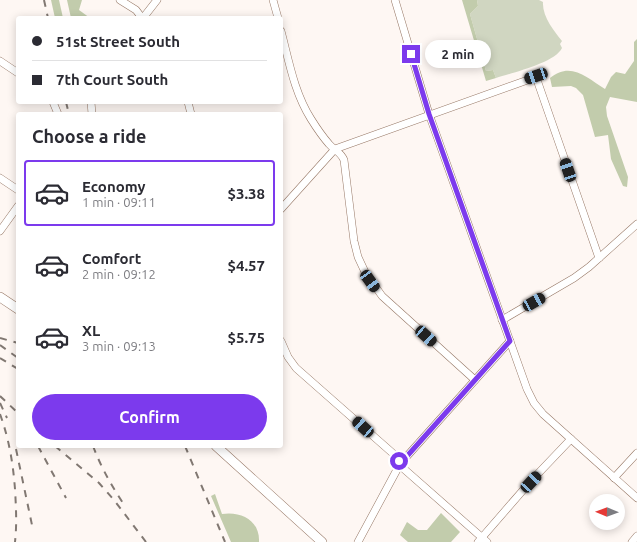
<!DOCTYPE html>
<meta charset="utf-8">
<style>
body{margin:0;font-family:Ubuntu,sans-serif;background:#f7f7f7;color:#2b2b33;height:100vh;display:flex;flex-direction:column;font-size:15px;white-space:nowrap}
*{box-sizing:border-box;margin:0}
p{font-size:13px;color:#7c7c81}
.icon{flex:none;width:22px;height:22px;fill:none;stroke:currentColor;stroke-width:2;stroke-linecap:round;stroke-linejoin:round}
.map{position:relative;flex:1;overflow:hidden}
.details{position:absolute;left:16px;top:112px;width:267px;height:336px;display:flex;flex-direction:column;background:#fff;border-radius:4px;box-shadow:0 2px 10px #0003}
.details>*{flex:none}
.top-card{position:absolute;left:16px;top:16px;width:267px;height:88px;border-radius:4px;box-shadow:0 2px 10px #0003;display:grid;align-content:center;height:88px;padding:0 16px;background:#fff}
.needle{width:26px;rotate:271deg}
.tools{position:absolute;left:589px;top:494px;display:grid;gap:8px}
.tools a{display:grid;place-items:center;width:36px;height:36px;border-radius:50%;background:#fff;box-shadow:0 2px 10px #0003;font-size:20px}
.end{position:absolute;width:18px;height:18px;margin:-9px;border:5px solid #7c3aed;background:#fff;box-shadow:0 0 0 2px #fff}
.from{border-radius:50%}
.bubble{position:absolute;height:28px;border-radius:14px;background:#fff;box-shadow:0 2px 10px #0003;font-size:13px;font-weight:600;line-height:28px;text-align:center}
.car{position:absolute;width:12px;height:24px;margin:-12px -6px;border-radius:5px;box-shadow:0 0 3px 1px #0007;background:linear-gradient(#222 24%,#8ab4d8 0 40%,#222 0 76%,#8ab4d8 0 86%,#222 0)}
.top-card b{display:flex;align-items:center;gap:14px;height:38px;font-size:15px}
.top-card b+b{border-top:1px solid #e1e1e2}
.top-card i{width:10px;height:10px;background:#2b2b33}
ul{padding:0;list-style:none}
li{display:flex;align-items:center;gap:12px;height:66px;margin:0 8px 6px;padding:0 8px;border:2px solid transparent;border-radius:4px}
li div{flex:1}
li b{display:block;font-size:15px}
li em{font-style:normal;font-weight:600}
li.on{border-color:#7c3aed}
li>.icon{width:36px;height:36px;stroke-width:1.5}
h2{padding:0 16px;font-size:18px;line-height:48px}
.button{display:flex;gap:8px;margin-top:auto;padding:8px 16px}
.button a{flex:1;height:46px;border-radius:24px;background:#7c3aed;color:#fff;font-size:16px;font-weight:600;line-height:46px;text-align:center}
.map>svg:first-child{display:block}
.green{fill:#d0d6c1}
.forest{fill:#c2ccac}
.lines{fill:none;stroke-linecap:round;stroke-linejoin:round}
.minor-casing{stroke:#967765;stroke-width:8}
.tertiary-casing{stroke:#967765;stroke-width:10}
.minor{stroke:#fff;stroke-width:7}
.tertiary{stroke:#fff;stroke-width:9}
.rail{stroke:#817872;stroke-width:2;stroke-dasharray:7 7;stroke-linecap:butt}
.route{stroke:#7c3aed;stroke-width:5}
</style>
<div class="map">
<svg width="637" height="542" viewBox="0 0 637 542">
<rect width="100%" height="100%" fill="#fef7f3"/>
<path class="green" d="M477,0H539L543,2C542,16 554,31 562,41L560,44L562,48C555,63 511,73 496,78L493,70L486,71L470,14L478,6Z"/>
<g class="forest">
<polygon points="51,0 59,0 63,18 55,18"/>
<polygon points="67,0 82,0 79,10 90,18 71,18"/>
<polygon points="462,0 477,0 478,6 470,14 486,71 493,70 496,78 486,81"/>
<path d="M637,39V102L610,97L606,107L607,116L628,177L627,187L623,186L611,159L608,135L595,137L583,95L576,88L571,86L552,87L550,78C571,61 587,78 605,89L611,77L616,72L625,74L634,61V42Z"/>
<path d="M215,494L222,514C242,511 260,521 259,542H231L211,496Z"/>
<polygon points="441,513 460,532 451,542 408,542 400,535 407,522 418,530 427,530"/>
</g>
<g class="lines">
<g class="minor-casing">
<g id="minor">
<polyline points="120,0 136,10 142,18"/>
<polyline points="273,0 278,18"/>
<polyline points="395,0 429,114 527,389 534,403 543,414 637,498"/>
<polyline points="143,18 157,0"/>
<path d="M281,31C289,61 294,92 311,119C316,127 322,136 329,144C334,150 341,152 344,160L354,241L358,257L365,272L382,296L475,380"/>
<polyline points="0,61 18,73"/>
<polyline points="53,102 58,114"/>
<polyline points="91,102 92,114"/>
<polyline points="188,102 191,114"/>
<polyline points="0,178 18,190"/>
<polyline points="281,209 335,149 536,77 599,258"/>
<polyline points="0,231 18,206"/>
<polyline points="502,320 574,278 589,267 637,224"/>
<polyline points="281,341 288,357 296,368 397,457 404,469 487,542"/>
<polyline points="614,478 637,453"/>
<polyline points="358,542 400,464 510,341"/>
<polyline points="478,542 531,481 571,439"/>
<polyline points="632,542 637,536"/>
</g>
</g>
<g class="tertiary-casing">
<g id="tertiary">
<polyline points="0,297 18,309"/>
<polyline points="216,446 322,542"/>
</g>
</g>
<use href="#minor" class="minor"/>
<use href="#tertiary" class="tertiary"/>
<g class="rail">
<polyline points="44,0 48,18"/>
<polyline points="66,102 69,114"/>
<polyline points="0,338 18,343"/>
<polyline points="0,345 18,358"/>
<polyline points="0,358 18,369"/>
<polyline points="0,396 18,413"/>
<polyline points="0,403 7,418"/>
<path d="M0,414C9,439 13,463 15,489C16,507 17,524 15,542"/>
<polyline points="38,446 66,498"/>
<polyline points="55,446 99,483 114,500 146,542"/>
<path d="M93,446C101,467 111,485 123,503"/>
<polyline points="185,446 225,542"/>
<polyline points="16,449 32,525"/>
</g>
</g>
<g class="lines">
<polyline class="route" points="399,461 400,464 510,341 429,114 411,54"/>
</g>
</svg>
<div class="tools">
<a><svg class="needle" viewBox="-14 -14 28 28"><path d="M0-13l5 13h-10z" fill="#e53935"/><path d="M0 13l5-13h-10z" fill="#7c7c81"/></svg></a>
</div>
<i class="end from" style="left:399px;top:461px"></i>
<i class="end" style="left:411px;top:54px"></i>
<div class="bubble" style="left:425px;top:40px;width:66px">2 min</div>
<i class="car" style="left:536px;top:76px;rotate:251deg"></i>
<i class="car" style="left:568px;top:170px;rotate:341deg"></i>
<i class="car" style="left:370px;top:281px;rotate:144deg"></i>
<i class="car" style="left:534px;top:302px;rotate:61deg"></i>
<i class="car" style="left:426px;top:336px;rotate:132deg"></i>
<i class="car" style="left:363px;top:427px;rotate:312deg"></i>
<i class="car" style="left:531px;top:482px;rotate:43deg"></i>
<div class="top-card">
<b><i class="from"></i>51st Street South</b>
<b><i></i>7th Court South</b>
</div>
<section class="details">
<h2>Choose a ride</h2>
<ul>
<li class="on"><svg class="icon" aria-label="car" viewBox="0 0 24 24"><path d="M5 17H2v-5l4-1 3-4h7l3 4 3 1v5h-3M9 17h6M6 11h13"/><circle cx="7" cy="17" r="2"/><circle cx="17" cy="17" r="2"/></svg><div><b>Economy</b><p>1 min · 09:11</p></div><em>$3.38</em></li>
<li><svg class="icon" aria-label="car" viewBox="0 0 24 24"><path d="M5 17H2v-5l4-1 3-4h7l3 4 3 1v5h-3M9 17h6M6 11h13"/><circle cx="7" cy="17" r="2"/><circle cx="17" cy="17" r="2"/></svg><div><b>Comfort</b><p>2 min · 09:12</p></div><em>$4.57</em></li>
<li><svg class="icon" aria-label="car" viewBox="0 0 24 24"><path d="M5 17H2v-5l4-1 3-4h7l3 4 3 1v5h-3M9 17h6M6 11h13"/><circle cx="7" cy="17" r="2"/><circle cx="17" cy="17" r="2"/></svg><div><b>XL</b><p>3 min · 09:13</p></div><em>$5.75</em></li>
</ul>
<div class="button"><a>Confirm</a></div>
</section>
</div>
